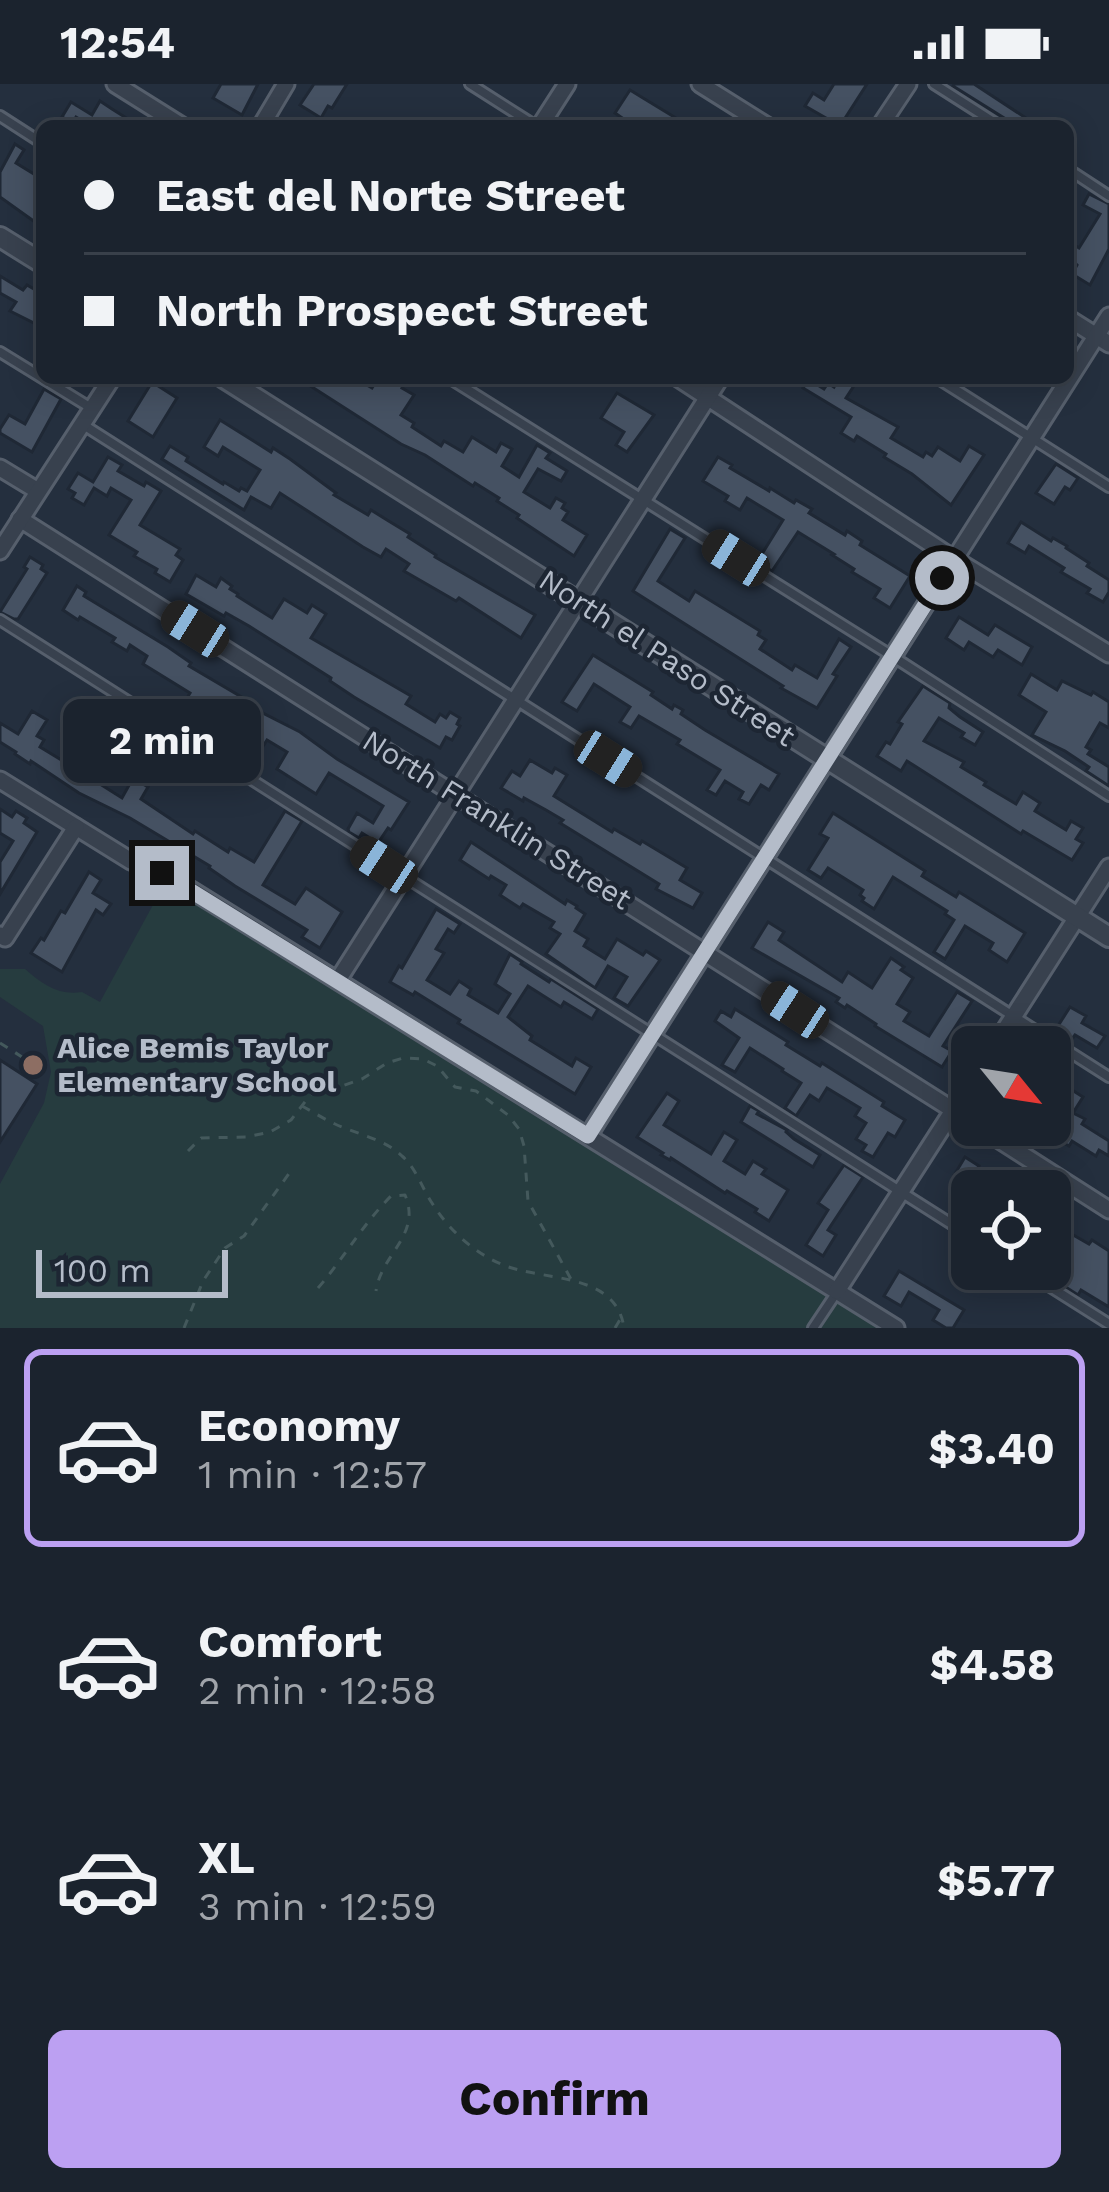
<!DOCTYPE html>
<meta charset="utf-8">
<style>
body{margin:0;font-family:"Work Sans",sans-serif;background:#282f3a;color:#f1f3f6;height:100vh;display:flex;flex-direction:column;font-size:45px;white-space:nowrap}
*{box-sizing:border-box;margin:0}
p{font-size:39px;color:#a0a4aa}
.icon{flex:none;width:66px;height:66px;fill:none;stroke:currentColor;stroke-width:2;stroke-linecap:round;stroke-linejoin:round}
.map{position:relative;height:1244px;overflow:hidden}
.details{display:flex;flex-direction:column;background:#1b232e;flex:1}
.details>*{flex:none}
.banner{position:absolute;left:36px;top:36px;width:1038px;height:264px;border-radius:18px;box-shadow:0 6px 30px #0003,0 0 0 3px #39404a;display:grid;align-content:center;height:264px;padding:0 48px;background:#1b232e}
.needle{width:78px;rotate:120deg}
.fabs{position:absolute;left:951px;top:942px;display:grid;gap:24px}
.fabs a{display:grid;place-items:center;width:120px;height:120px;border-radius:18px;background:#1b232e;box-shadow:0 6px 30px #0003,0 0 0 3px #39404a;font-size:60px}
.scale{position:absolute;left:36px;bottom:30px;width:192px;box-sizing:border-box;padding-left:12px;border:6px solid #b4bcc9;border-top:0;font-size:33px;line-height:42px;white-space:nowrap;color:#b4bcc9;-webkit-text-stroke:9px #1d2633;paint-order:stroke}
.end{position:absolute;width:54px;height:54px;margin:-27px;border:15px solid #b4bcc9;background:#111;box-shadow:0 0 0 6px #111}
.from{border-radius:50%}
.bubble{position:absolute;height:84px;border-radius:18px;background:#1b232e;box-shadow:0 6px 30px #0003,0 0 0 3px #39404a;font-size:39px;font-weight:700;line-height:84px;text-align:center}
.car{position:absolute;width:36px;height:72px;margin:-36px -18px;border-radius:15px;box-shadow:0 0 9px 3px #0007;background:linear-gradient(#222 24%,#8ab4d8 0 40%,#222 0 76%,#8ab4d8 0 86%,#222 0)}
.banner b{display:flex;align-items:center;gap:42px;height:114px;font-size:45px}
.banner b+b{border-top:3px solid #39404a}
.banner i{width:30px;height:30px;background:#f1f3f6}
ul{padding:21px 0 0;list-style:none}
li{display:flex;align-items:center;gap:36px;height:198px;margin:0 24px 18px;padding:0 24px;border:6px solid transparent;border-radius:18px}
li div{flex:1}
li b{display:block;font-size:45px}
li em{font-style:normal;font-weight:700}
li.on{border-color:#bca0f2}
li>.icon{width:108px;height:108px;stroke-width:1.5}
.cta{display:flex;gap:24px;margin-top:auto;padding:24px 48px}
.cta a{flex:1;height:138px;border-radius:18px;background:#bca0f2;color:#111;font-size:48px;font-weight:700;line-height:138px;text-align:center}
.status{display:flex;justify-content:space-between;align-items:center;height:84px;padding:0 60px;background:#1b232e;direction:ltr}
.status svg{height:33px;fill:currentColor}
.map>svg:first-child{display:block}
.green{fill:#263c3f}
.building{fill:#455162;stroke:#1f2835;stroke-width:3}
.lines{fill:none;stroke-linecap:round;stroke-linejoin:round}
.service-casing{stroke:#565f6c;stroke-width:14}
.minor-casing{stroke:#565f6c;stroke-width:21}
.tertiary-casing{stroke:#565f6c;stroke-width:24}
.path{stroke:#44595c;stroke-width:3;stroke-dasharray:9 9;stroke-linecap:butt}
.service{stroke:#38414e;stroke-width:8}
.minor{stroke:#38414e;stroke-width:15}
.tertiary{stroke:#38414e;stroke-width:18}
.route{stroke:#b4bcc9;stroke-width:15}
.education-dot{fill:#8d6e63;stroke:#1d2633;stroke-width:4.5}
.labels{text-anchor:middle;stroke-width:9;stroke-linejoin:round;paint-order:stroke}
.street-label{font-size:30px;fill:#b4bcc9;stroke:#1d2633}
.poi-label{font-size:30px;font-weight:bold;fill:#b4bcc9;stroke:#1d2633;text-anchor:start}
</style>
<div class="status"><b>12:54</b><svg viewBox="0 0 49 12"><path d="M0 12V9h3v3zM5 12V6h3v6zM10 12V3h3v9zM15 12V0h3v12zM26 1h20v11H26zM47 4h2v5h-2z"/></svg></div>
<div class="map">
<svg width="1109" height="1244" viewBox="0 0 1109 1244">
<rect width="100%" height="100%" fill="#242f3e"/>
<path class="green" d="M166,797L881,1244H0V1100L44,1019L51,988L43,942L0,913V885H25C42,900 59,912 82,908L100,918Z"/>
<g class="building">
<polygon points="221,0 258,0 242,31 213,14"/>
<polygon points="314,0 347,0 332,24 328,22 321,34 300,21"/>
<polygon points="834,0 867,0 840,42 805,22 813,9 824,16"/>
<polygon points="954,0 974,0 1038,42 1017,42 953,2"/>
<polygon points="630,6 643,14 689,42 641,42 630,35 628,38 615,29"/>
<polygon points="100,17 112,25 139,42 85,42 86,39 76,33 73,39 62,33 71,18 92,31"/>
<polygon points="15,60 24,66 16,79 42,95 42,143 0,113 0,88"/>
<polygon points="1089,110 1109,120 1109,165 1090,201 1072,190 1077,181 1068,172 1068,157 1079,164 1100,130 1083,121"/>
<polygon points="0,192 23,206 27,201 39,208 37,212 42,215 42,243 10,227 16,218 0,209"/>
<polygon points="298,294 355,294 372,304 378,294 409,294 402,304 414,311 401,331 414,339 412,343 441,362 444,357 463,368 472,353 496,368 501,359 512,365 502,382 519,393 537,361 550,369 546,374 567,387 561,397 538,385 524,408 550,424 556,414 565,419 562,424 568,428 563,436 587,451 574,472 517,434 519,431 497,417 499,414 475,399 473,402 425,371 401,360"/>
<polygon points="839,294 859,294 846,314 898,343 891,354 923,373 926,368 932,372 938,363 960,377 969,362 984,371 951,421 912,390 884,373 886,370 857,352 854,357 841,349 851,333 803,304 808,295 824,305 828,299 834,303"/>
<polygon points="152,298 177,314 153,353 128,337"/>
<polygon points="44,305 61,315 32,368 0,349 0,345 9,331 25,340"/>
<polygon points="617,309 654,331 627,368 616,361 624,348 601,334"/>
<polygon points="220,336 271,368 273,364 290,375 336,409 334,411 368,431 371,426 387,436 410,450 408,453 436,471 435,473 535,531 521,554 459,514 456,517 404,487 409,480 386,465 381,473 363,463 280,409 271,424 251,413 244,426 162,375 170,362 188,373 186,377 223,400 224,398 239,407 241,404 247,407 260,386 223,363 218,372 204,363"/>
<polygon points="108,373 122,381 118,387 144,402 146,398 161,407 140,441 180,465 176,471 183,476 170,498 155,489 157,485 134,472 137,468 109,451 131,416 111,404 107,412 94,404 84,421 72,414 75,409 68,405 78,389 93,398"/>
<polygon points="718,373 732,381 730,384 769,407 770,404 794,419 796,416 812,425 809,429 845,451 847,447 862,457 860,461 910,492 890,524 874,514 880,505 852,488 854,485 832,471 834,470 798,448 772,487 757,478 783,436 747,414 740,426 725,417 728,412 703,397"/>
<polygon points="1056,380 1078,394 1070,406 1065,403 1054,420 1036,409"/>
<polygon points="1021,438 1051,457 1053,454 1067,462 1066,464 1089,479 1087,482 1109,496 1109,508 1103,518 1087,509 1090,505 1061,488 1064,484 1029,462 1025,469 1008,459"/>
<polygon points="670,445 685,454 658,497 689,517 695,507 760,547 758,551 766,556 760,565 792,586 795,581 817,594 839,555 851,563 833,590 837,592 817,624 781,604 783,602 633,507"/>
<polygon points="30,473 43,481 41,485 47,489 18,535 14,535 0,528 27,485 24,483"/>
<polygon points="196,491 216,503 221,494 232,502 230,505 238,510 237,512 272,534 284,515 307,529 312,521 326,530 311,554 411,612 406,620 435,638 440,630 446,634 450,628 460,634 457,640 460,642 452,656 446,653 440,664 354,613 330,597 331,594 249,542 226,529 224,532 186,510"/>
<polygon points="77,502 86,508 84,512 168,563 191,579 189,582 257,622 255,625 300,648 337,675 409,718 391,746 388,744 378,759 362,749 359,754 349,748 348,745 357,729 373,739 383,722 329,689 316,710 277,685 287,668 267,656 249,684 238,677 253,655 223,637 212,656 175,634 190,609 143,580 147,572 130,561 127,567 112,558 115,554 80,533 78,536 63,526"/>
<polygon points="959,533 988,551 995,541 1032,563 1022,581 998,566 993,573 969,558 964,566 946,554"/>
<polygon points="593,571 653,608 651,611 672,625 674,621 683,626 681,630 705,646 779,690 769,706 761,701 749,720 739,715 743,708 725,697 716,711 707,706 720,686 677,660 680,656 639,632 631,644 620,638 630,623 594,600 577,627 562,618"/>
<polygon points="1031,590 1057,606 1062,597 1091,611 1093,608 1109,618 1109,644 1100,639 1086,663 1091,666 1088,670 1109,683 1109,702 1086,687 1089,683 1065,667 1032,651 1046,628 1019,611"/>
<polygon points="923,602 950,619 949,624 960,633 983,648 975,661 961,653 964,649 939,634 924,657 964,678 961,683 986,698 984,701 1016,720 1023,708 1040,719 1035,727 1066,746 1071,737 1083,744 1076,755 1083,759 1072,776 1023,747 1021,750 907,677 901,687 877,672 886,658 890,660 902,640 898,638"/>
<polygon points="32,627 47,636 37,652 44,656 40,663 68,680 74,671 95,684 89,693 122,714 133,694 148,703 141,715 193,750 195,747 228,768 230,764 254,778 285,727 302,737 263,801 295,820 306,804 342,828 320,864 302,853 307,846 235,802 209,784 210,782 130,734 79,709 31,677 30,680 15,670 16,668 0,658 0,639 18,650"/>
<polygon points="530,676 552,689 555,684 567,691 554,712 612,748 614,745 640,760 642,757 687,784 680,796 702,809 693,824 656,805 659,800 560,739 563,736 546,726 524,714 523,717 501,704 512,687 520,692"/>
<polygon points="0,725 12,733 16,727 27,734 24,739 37,748 0,810 0,778 13,757 0,749"/>
<polygon points="833,729 925,787 922,792 956,813 959,808 1025,849 1007,878 989,866 993,859 965,842 945,875 934,868 954,836 945,830 947,827 893,793 874,825 862,817 864,814 860,811 863,806 828,784 821,794 808,786 828,754 820,750"/>
<polygon points="471,758 565,820 567,816 577,822 576,824 585,830 575,847 588,855 584,862 605,875 617,855 643,871 646,867 660,876 628,922 614,914 627,893 608,882 595,904 546,870 560,850 550,844 554,838 523,820 520,824 500,811 506,801 491,792 489,795 460,776"/>
<polygon points="89,788 101,796 93,809 111,820 103,831 96,826 62,888 31,869 41,854 44,856 61,827 65,829"/>
<polygon points="436,825 460,840 454,849 448,845 436,865 444,869 427,896 450,910 459,897 471,905 468,911 498,929 510,910 495,900 510,870 522,878 521,880 549,898 551,895 598,925 592,935 564,918 561,923 528,902 508,933 532,952 530,956 572,982 576,974 591,983 575,1010 458,939 460,936 415,908 413,911 390,898 399,882 402,884"/>
<polygon points="768,838 784,848 779,856 842,898 848,888 872,904 891,874 904,883 901,886 913,894 897,920 910,928 904,937 929,952 957,908 972,917 943,962 952,967 942,983 875,942 876,940 847,921 845,924 836,918 839,914 752,864"/>
<polygon points="1070,923 1086,932 1082,939 1105,952 1097,964 1075,951 1072,955 1056,945"/>
<polygon points="735,925 788,958 786,961 820,982 822,979 884,1018 882,1022 905,1036 895,1053 888,1049 873,1073 862,1067 866,1061 856,1055 866,1039 855,1032 860,1024 827,1004 819,1017 810,1011 796,1032 785,1024 801,999 782,987 783,985 750,964 735,988 722,981 739,954 715,937 721,927 731,933"/>
<polygon points="0,976 37,1000 0,1058"/>
<polygon points="1072,1006 1083,1013 1073,1029 1085,1035 1082,1040 1109,1057 1109,1072 1099,1066 1096,1072 1072,1057 1069,1062 1050,1051 1050,1026 1057,1030"/>
<polygon points="667,1009 679,1017 664,1041 711,1070 724,1048 737,1056 724,1077 745,1090 753,1077 766,1085 762,1090 788,1106 769,1137 755,1128 757,1125 727,1107 725,1109 671,1074 670,1076 661,1071 663,1069 637,1053"/>
<polygon points="750,1022 759,1027 757,1030 787,1046 786,1048 794,1055 820,1071 813,1083 741,1038"/>
<polygon points="965,1073 979,1082 974,1090 992,1101 998,1091 1010,1098 1004,1107 970,1107 966,1114 953,1107 959,1097 953,1093"/>
<polygon points="844,1081 863,1093 828,1146 836,1151 823,1172 806,1161 828,1126 818,1119"/>
<polygon points="1061,1144 1089,1160 1092,1156 1109,1167 1109,1223 1081,1206 1078,1211 1047,1191 1057,1175 1050,1170 1050,1162"/>
<polygon points="899,1187 964,1226 953,1244 946,1244 933,1236 939,1226 909,1208 901,1222 884,1212"/>
</g>
<g class="lines">
<g class="service-casing">
<g id="service">
<polyline points="470,0 536,42"/>
<polyline points="934,0 1000,42"/>
<polyline points="0,32 42,59"/>
<polyline points="1068,85 1109,112"/>
<polyline points="0,268 91,324"/>
<polyline points="449,294 892,572 1109,712"/>
<polyline points="937,294 1109,403"/>
<polyline points="82,340 1109,993"/>
<polyline points="0,536 972,1153"/>
<polyline points="1022,1185 1109,1240"/>
<polyline points="813,1244 837,1208"/>
</g>
</g>
<g class="minor-casing">
<g id="minor">
<polyline points="115,0 182,42"/>
<polyline points="700,0 767,42"/>
<polyline points="261,42 286,0"/>
<polyline points="540,42 567,0"/>
<polyline points="880,42 908,0"/>
<polyline points="1068,234 1109,260"/>
<polyline points="678,294 954,475 1109,570"/>
<polyline points="0,384 38,407"/>
<polyline points="20,435 972,1038"/>
<polyline points="0,467 112,294"/>
<polyline points="0,696 131,777 172,794 896,1244"/>
<polyline points="0,851 5,854 76,743"/>
<polyline points="338,896 720,294"/>
<polyline points="994,963 1109,783"/>
<polyline points="976,1041 1109,1126"/>
<polyline points="588,1052 1109,232"/>
<polyline points="837,1207 972,997"/>
</g>
</g>
<g class="tertiary-casing">
<g id="tertiary">
<polyline points="0,153 42,179"/>
<polyline points="224,294 1109,853"/>
</g>
</g>
<g class="path">
<polyline points="0,959 30,978 23,991"/>
<path d="M302,1022C313,1028 324,1035 335,1040C356,1050 385,1055 402,1072C416,1084 422,1104 432,1119C448,1145 473,1168 501,1180C540,1198 616,1186 624,1244"/>
<polyline points="188,1067 201,1054 246,1053 270,1048 291,1036 311,1010 321,1005 339,1003 362,995 387,979 403,974 423,975 437,982 455,1003 476,1007 508,1031 519,1045 524,1062 528,1117 572,1197"/>
<path d="M318,1204C344,1174 363,1140 391,1112L405,1111C422,1151 381,1170 376,1207"/>
<polyline points="184,1244 203,1197 225,1164 244,1152 293,1084"/>
<polyline points="615,1244 621,1234"/>
</g>
<use href="#service" class="service"/>
<use href="#minor" class="minor"/>
<use href="#tertiary" class="tertiary"/>
</g>
<g class="lines">
<polyline class="route" points="162,789 588,1052 942,494"/>
</g>
<circle class="education-dot" cx="33" cy="981" r="12"/>
<g class="labels">
<g class="street-label">
<text transform="translate(667 574) rotate(33)" y="10">North el Paso Street</text>
<text transform="translate(497 736) rotate(32)" y="10">North Franklin Street</text>
</g>
<g class="poi-label">
<text x="57" y="974">Alice Bemis Taylor<tspan x="57" dy="34">Elementary School</tspan></text>
</g>
</g>
</svg>
<div class="fabs">
<a><svg class="needle" viewBox="-14 -14 28 28"><path d="M0-13l5 13h-10z" fill="#e53935"/><path d="M0 13l5-13h-10z" fill="#a0a4aa"/></svg></a>
<a><svg class="icon" aria-label="locate" viewBox="0 0 24 24"><circle cx="12" cy="12" r="6"/><path d="M12 2v4M12 18v4M2 12h4M18 12h4"/></svg></a>
</div>
<div class="scale">100 m</div>
<i class="end from" style="left:942px;top:494px"></i>
<i class="end" style="left:162px;top:789px"></i>
<div class="bubble" style="left:63px;top:615px;width:198px">2 min</div>
<i class="car" style="left:736px;top:474px;rotate:302deg"></i>
<i class="car" style="left:195px;top:545px;rotate:302deg"></i>
<i class="car" style="left:608px;top:675px;rotate:122deg"></i>
<i class="car" style="left:384px;top:781px;rotate:303deg"></i>
<i class="car" style="left:795px;top:926px;rotate:303deg"></i>
<div class="banner">
<b><i class="from"></i>East del Norte Street</b>
<b><i></i>North Prospect Street</b>
</div>
</div>
<section class="details">
<ul>
<li class="on"><svg class="icon" aria-label="car" viewBox="0 0 24 24"><path d="M5 17H2v-5l4-1 3-4h7l3 4 3 1v5h-3M9 17h6M6 11h13"/><circle cx="7" cy="17" r="2"/><circle cx="17" cy="17" r="2"/></svg><div><b>Economy</b><p>1 min · 12:57</p></div><em>$3.40</em></li>
<li><svg class="icon" aria-label="car" viewBox="0 0 24 24"><path d="M5 17H2v-5l4-1 3-4h7l3 4 3 1v5h-3M9 17h6M6 11h13"/><circle cx="7" cy="17" r="2"/><circle cx="17" cy="17" r="2"/></svg><div><b>Comfort</b><p>2 min · 12:58</p></div><em>$4.58</em></li>
<li><svg class="icon" aria-label="car" viewBox="0 0 24 24"><path d="M5 17H2v-5l4-1 3-4h7l3 4 3 1v5h-3M9 17h6M6 11h13"/><circle cx="7" cy="17" r="2"/><circle cx="17" cy="17" r="2"/></svg><div><b>XL</b><p>3 min · 12:59</p></div><em>$5.77</em></li>
</ul>
<div class="cta"><a>Confirm</a></div>
</section>
